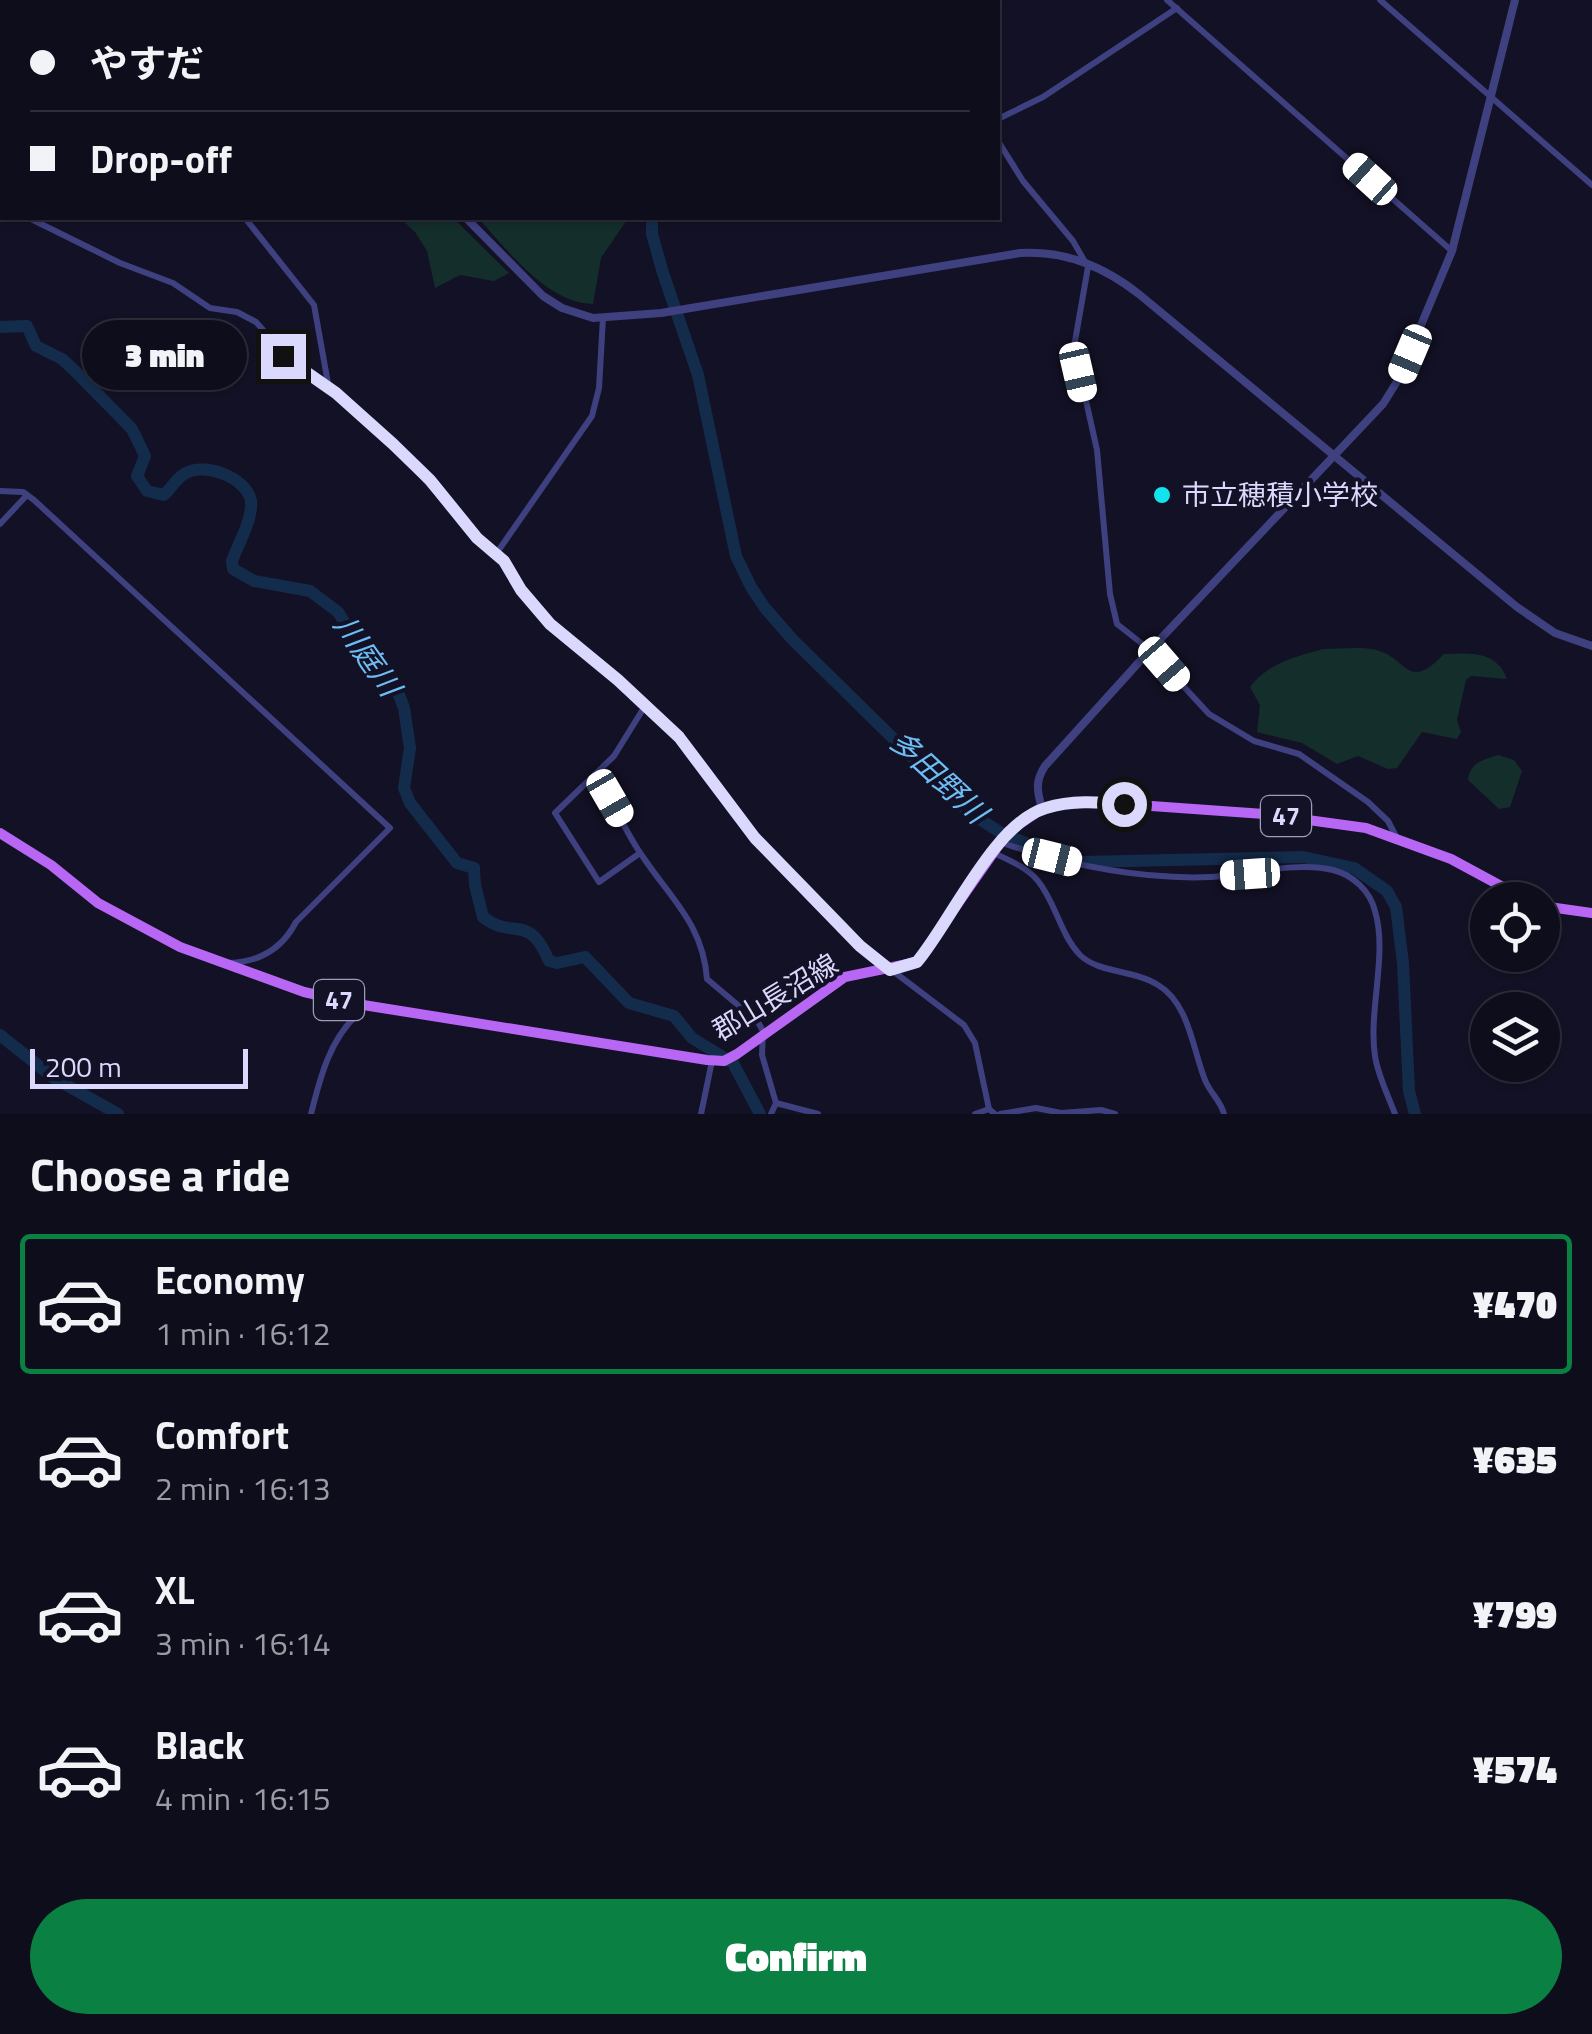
<!DOCTYPE html>
<meta charset="utf-8">
<style>
body{margin:0;font-family:"Titillium Web","Noto Sans JP",sans-serif;background:#1c1b29;color:#f1f3f6;height:100vh;display:flex;flex-direction:column;font-size:38px;white-space:nowrap}
*{box-sizing:border-box;margin:0}
p{font-size:32px;color:#9b9ca3}
.icon{flex:none;width:55px;height:55px;fill:none;stroke:currentColor;stroke-width:2;stroke-linecap:round;stroke-linejoin:round}
.map{position:relative;height:1114px;overflow:hidden}
.details{display:flex;flex-direction:column;background:#0e0d1c;flex:1}
.details>*{flex:none}
.top-card{position:absolute;left:0px;top:0px;width:1000px;height:220px;box-shadow:0 2px 8px #0004,0 0 0 2px #2e2d3b;display:grid;align-content:center;height:220px;padding:0 30px;background:#0e0d1c}
.controls{position:absolute;left:1470px;top:882px;display:grid;gap:20px}
.controls a{display:grid;place-items:center;width:90px;height:90px;border-radius:50%;background:#0e0d1c;box-shadow:0 2px 8px #0004,0 0 0 2px #2e2d3b;font-size:50px}
.scale{position:absolute;left:30px;bottom:25px;width:218px;box-sizing:border-box;padding-left:10px;border:5px solid #dad8fc;border-top:0;font-size:28px;line-height:35px;white-space:nowrap;color:#dad8fc;-webkit-text-stroke:8px #131125;paint-order:stroke}
.end{position:absolute;width:45px;height:45px;margin:-22px;border:12px solid #dad8fc;background:#111;box-shadow:0 0 0 5px #111}
.from{border-radius:50%}
.bubble{position:absolute;height:70px;border-radius:35px;background:#0e0d1c;box-shadow:0 2px 8px #0004,0 0 0 2px #2e2d3b;font-size:32px;font-weight:800;line-height:70px;text-align:center}
.car{position:absolute;width:30px;height:60px;margin:-30px -15px;border-radius:12px;box-shadow:0 0 8px 2px #0007;background:linear-gradient(#fff 24%,#345 0 40%,#fff 0 76%,#345 0 86%,#fff 0)}
.top-card b{display:flex;align-items:center;gap:35px;height:95px;font-size:38px}
.top-card b+b{border-top:2px solid #2e2d3b}
.top-card i{width:25px;height:25px;background:#f1f3f6}
ul{padding:0;list-style:none}
li{display:flex;align-items:center;gap:30px;height:140px;margin:0 20px 15px;padding:0 10px;border:5px solid transparent;border-radius:10px}
li div{flex:1}
li b{display:block;font-size:38px}
li em{font-style:normal;font-weight:800}
li.active{border-color:#0b8043}
li>.icon{width:90px;height:90px;stroke-width:1.5}
h2{padding:0 30px;font-size:45px;line-height:120px}
.cta{display:flex;gap:20px;margin-top:auto;padding:20px 30px}
.cta a{flex:1;height:115px;border-radius:60px;background:#0b8043;color:#fff;font-size:40px;font-weight:800;line-height:115px;text-align:center}
.map>svg:first-child{display:block}
.green{fill:#142e2c}
.lines{fill:none;stroke-linecap:round;stroke-linejoin:round}
.river{stroke:#142c4b;stroke-width:12}
.minor{stroke:#3f4080;stroke-width:6}
.tertiary{stroke:#3f4080;stroke-width:8}
.primary{stroke:#b867f4;stroke-width:10}
.route{stroke:#dad8fc;stroke-width:12}
.poi-dot{fill:#12e3ed;stroke:#131125;stroke-width:4}
.labels{text-anchor:middle;stroke-width:8;stroke-linejoin:round;paint-order:stroke}
.shield{fill:#131125;stroke:#9e9cbc;stroke-width:2.5}
.shield-label{font-size:25px;font-weight:bold;fill:#dad8fc}
.poi-label{font-size:28px;fill:#dad8fc;stroke:#131125;text-anchor:start}
.street-label{font-size:28px;fill:#dad8fc;stroke:#131125}
.water-label{font-size:30px;font-style:italic;fill:#6dbdf4;stroke:#131125}
</style>
<div class="map">
<svg width="1592" height="1114" viewBox="0 0 1592 1114">
<rect width="100%" height="100%" fill="#131125"/>
<g class="green">
<polygon points="400,218 453,218 509,273 494,281 460,275 435,288 427,251 415,232"/>
<path d="M478,218H628L601,258L593,304C546,303 507,249 478,218Z"/>
<path d="M1323,649C1338,649 1356,647 1371,649C1408,654 1405,695 1444,654C1469,653 1497,650 1507,679L1471,676L1466,680L1457,720L1461,732L1457,739L1422,732L1397,768L1388,769L1358,756L1337,764L1302,743L1257,732L1260,705L1250,687C1268,663 1295,657 1323,649Z"/>
<path d="M1498,755L1514,760L1522,771L1510,807L1499,809L1468,780C1470,762 1483,760 1498,755Z"/>
</g>
<g class="lines">
<g class="river">
<polyline points="694,2 694,0"/>
<polyline points="652,218 652,234 663,273 698,375 736,556 751,587 765,608 792,639 967,811 1006,836 1082,862 1303,857 1354,868 1387,891 1396,907 1403,963 1409,1091 1415,1114"/>
<path d="M0,327L27,326L36,346L62,359L74,370L132,429L145,456L137,476L147,491L164,495C171,489 177,477 186,473C206,462 247,478 251,501C253,519 238,544 232,561L233,569L254,581L310,591L338,612L358,644L399,695L404,708L410,748L404,788L410,803L457,863L474,868L475,885L483,917C513,941 528,911 549,961L557,963L585,957L629,1003L674,1016L692,1038L733,1063L760,1114"/>
<polyline points="0,1035 54,1078 118,1114"/>
</g>
<g class="minor">
<polyline points="851,0 851,2"/>
<polyline points="1167,0 1452,251"/>
<polyline points="1380,0 1592,185"/>
<polyline points="0,35 2,37"/>
<polyline points="998,119 1043,97 1177,8"/>
<polyline points="998,141 1023,181 1073,241 1088,267 1074,347 1097,450 1110,594 1117,624 1150,650 1209,714 1254,741 1299,754 1368,802 1388,821 1397,838"/>
<polyline points="0,199 2,201"/>
<polyline points="29,218 120,263 173,283 210,308 237,312 256,322 296,367 337,393 393,444 487,549 503,561 521,590 549,624 619,681 679,737 755,839 860,946 964,1025 975,1043 989,1109 995,1114"/>
<polyline points="245,218 314,305 329,389"/>
<path d="M0,491L23,492L34,500L390,828L296,922C282,949 259,962 229,963"/>
<polyline points="0,524 27,495"/>
<polyline points="496,554 592,416 599,388 603,318"/>
<path d="M597,775C613,801 625,832 643,857C672,900 703,925 707,979L758,1022L763,1031L762,1055L776,1103L771,1114"/>
<path d="M999,842C1065,864 1141,880 1211,877C1249,875 1295,861 1333,870C1353,875 1370,891 1375,911C1388,954 1368,1011 1375,1056C1378,1076 1388,1095 1395,1114"/>
<path d="M992,852C1008,860 1027,867 1038,881C1056,903 1060,934 1080,955C1098,973 1135,970 1158,985C1189,1003 1193,1050 1205,1080C1210,1093 1221,1101 1224,1114"/>
<polyline points="640,853 599,882 555,813 614,756 645,706"/>
<polyline points="776,1103 818,1114"/>
<path d="M311,1114C320,1078 330,1038 359,1013L358,1005"/>
<polyline points="701,1114 712,1061"/>
<polyline points="975,1114 989,1109"/>
<polyline points="1000,1114 1036,1108 1061,1113 1101,1110 1115,1114"/>
</g>
<g class="tertiary">
<polyline points="259,0 261,2"/>
<path d="M466,218L543,296L562,308L593,318L661,313L1020,253C1066,250 1105,267 1140,295L1517,607L1555,633L1592,646"/>
<path d="M1042,809C1037,791 1035,781 1045,766L1150,650L1383,404L1398,380L1452,251L1515,0"/>
</g>
<g class="primary">
<polyline points="0,833 51,865 98,903 180,947 304,992 357,1004 707,1060 724,1061 737,1054 845,977 917,962 1008,832 1042,809 1064,804 1095,802 1264,814 1366,828 1451,859 1527,900"/>
<polyline points="1542,906 1592,913"/>
</g>
</g>
<g class="lines">
<path class="route" d="M283,356L336,393L393,444L430,480L477,538L504,561L521,590L550,624L618,680L679,737L755,838L860,946L890,970L917,962C952,920 994,823 1046,808C1071,800 1098,802 1124,804"/>
</g>
<circle class="poi-dot" cx="1162" cy="495" r="10"/>
<g class="labels">
<g class="shield">
<rect x="1261" y="796" width="50" height="40" rx="8"/>
<rect x="314" y="980" width="50" height="40" rx="8"/>
</g>
<g class="shield-label">
<text x="1286" y="825">47</text>
<text x="339" y="1009">47</text>
</g>
<g class="poi-label">
<text x="1182" y="505">市立穂積小学校</text>
</g>
<g class="street-label">
<text transform="translate(775 997) rotate(-31)" y="10">郡山長沼線</text>
</g>
<g class="water-label">
<text transform="translate(367 656) rotate(55)" y="10">川庭川</text>
<text transform="translate(938 777) rotate(43)" y="10">多田野川</text>
</g>
</g>
</svg>
<div class="controls">
<a><svg class="icon" aria-label="locate" viewBox="0 0 24 24"><circle cx="12" cy="12" r="6"/><path d="M12 2v4M12 18v4M2 12h4M18 12h4"/></svg></a>
<a><svg class="icon" aria-label="layers" viewBox="0 0 24 24"><path d="M12 4l9 5-9 5-9-5zM3 14l9 5 9-5"/></svg></a>
</div>
<div class="scale">200 m</div>
<i class="end from" style="left:1124px;top:804px"></i>
<i class="end" style="left:283px;top:356px"></i>
<div class="bubble" style="left:82px;top:320px;width:165px">3 min</div>
<i class="car" style="left:1370px;top:179px;rotate:312deg"></i>
<i class="car" style="left:1410px;top:354px;rotate:203deg"></i>
<i class="car" style="left:1078px;top:372px;rotate:167deg"></i>
<i class="car" style="left:1164px;top:664px;rotate:139deg"></i>
<i class="car" style="left:610px;top:798px;rotate:150deg"></i>
<i class="car" style="left:1052px;top:857px;rotate:104deg"></i>
<i class="car" style="left:1250px;top:874px;rotate:266deg"></i>
<div class="top-card">
<b><i class="from"></i>やすだ</b>
<b><i></i>Drop-off</b>
</div>
</div>
<section class="details">
<h2>Choose a ride</h2>
<ul>
<li class="active"><svg class="icon" aria-label="car" viewBox="0 0 24 24"><path d="M5 17H2v-5l4-1 3-4h7l3 4 3 1v5h-3M9 17h6M6 11h13"/><circle cx="7" cy="17" r="2"/><circle cx="17" cy="17" r="2"/></svg><div><b>Economy</b><p>1 min · 16:12</p></div><em>¥470</em></li>
<li><svg class="icon" aria-label="car" viewBox="0 0 24 24"><path d="M5 17H2v-5l4-1 3-4h7l3 4 3 1v5h-3M9 17h6M6 11h13"/><circle cx="7" cy="17" r="2"/><circle cx="17" cy="17" r="2"/></svg><div><b>Comfort</b><p>2 min · 16:13</p></div><em>¥635</em></li>
<li><svg class="icon" aria-label="car" viewBox="0 0 24 24"><path d="M5 17H2v-5l4-1 3-4h7l3 4 3 1v5h-3M9 17h6M6 11h13"/><circle cx="7" cy="17" r="2"/><circle cx="17" cy="17" r="2"/></svg><div><b>XL</b><p>3 min · 16:14</p></div><em>¥799</em></li>
<li><svg class="icon" aria-label="car" viewBox="0 0 24 24"><path d="M5 17H2v-5l4-1 3-4h7l3 4 3 1v5h-3M9 17h6M6 11h13"/><circle cx="7" cy="17" r="2"/><circle cx="17" cy="17" r="2"/></svg><div><b>Black</b><p>4 min · 16:15</p></div><em>¥574</em></li>
</ul>
<div class="cta"><a>Confirm</a></div>
</section>
